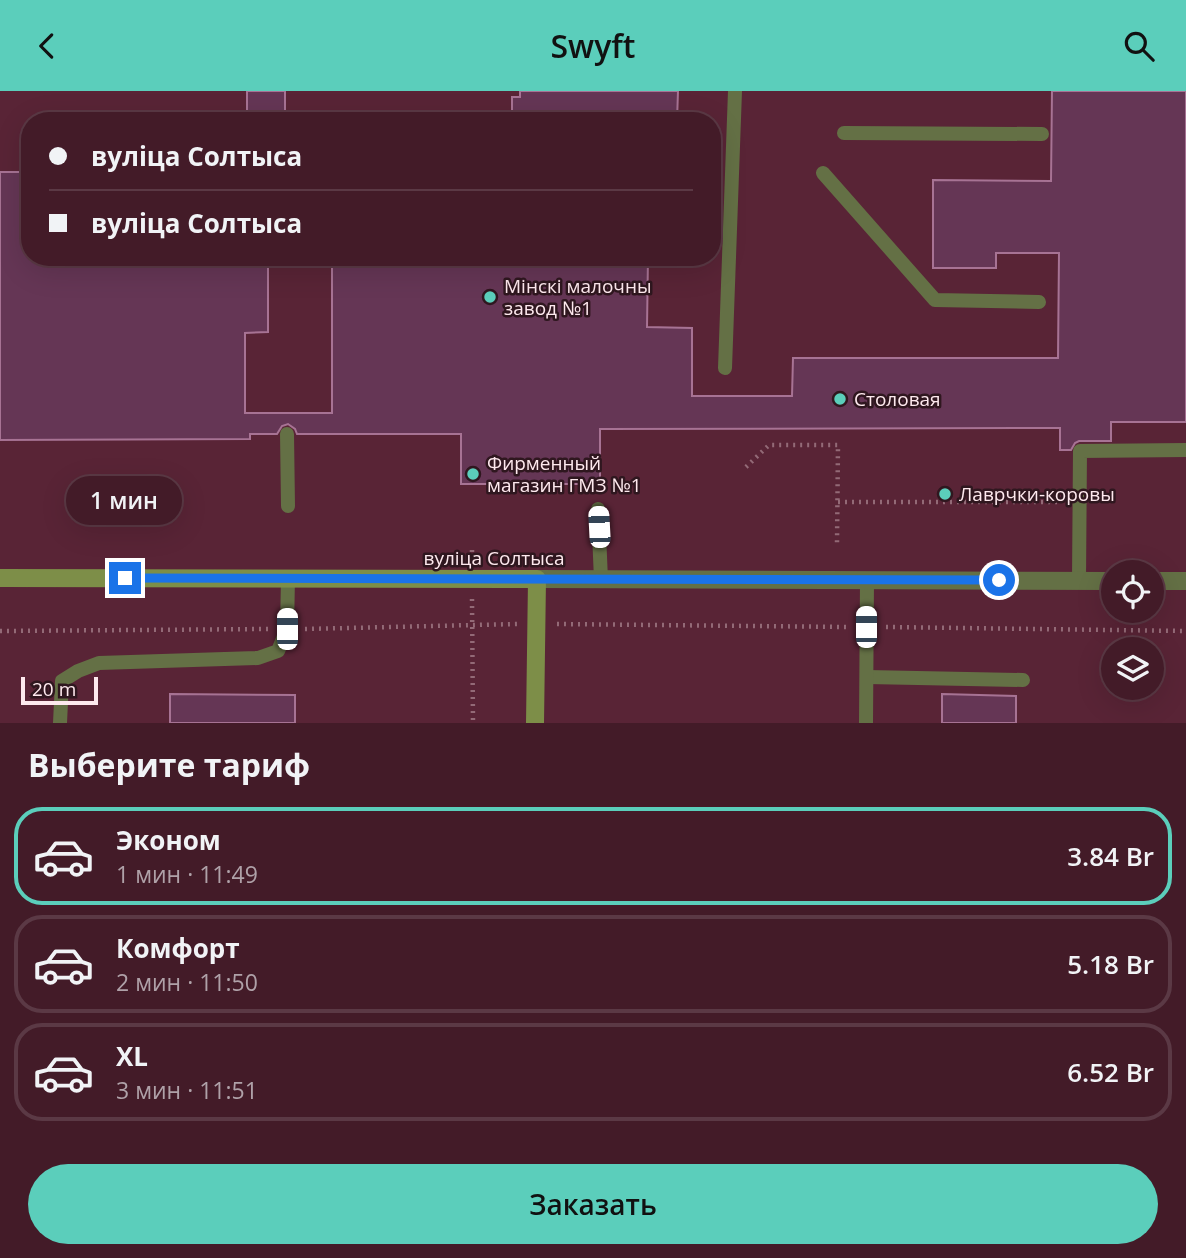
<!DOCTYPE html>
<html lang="ru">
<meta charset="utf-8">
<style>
body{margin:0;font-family:"Open Sans",sans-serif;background:#4d2834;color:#f1f3f6;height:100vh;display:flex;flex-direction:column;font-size:26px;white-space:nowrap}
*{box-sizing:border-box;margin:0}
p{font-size:23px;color:#afa1a8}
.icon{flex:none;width:38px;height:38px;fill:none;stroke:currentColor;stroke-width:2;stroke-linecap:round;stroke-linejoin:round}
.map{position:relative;height:632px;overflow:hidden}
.sheet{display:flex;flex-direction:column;background:#431b28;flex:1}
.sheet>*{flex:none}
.banner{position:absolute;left:21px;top:21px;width:700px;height:154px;border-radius:28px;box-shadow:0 7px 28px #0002,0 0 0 2px #5b3945;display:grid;align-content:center;height:154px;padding:0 28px;background:#431b28}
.tools{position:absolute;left:1101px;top:469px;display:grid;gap:14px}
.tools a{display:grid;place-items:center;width:63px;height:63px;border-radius:50%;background:#431b28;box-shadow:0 7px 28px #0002,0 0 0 2px #5b3945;font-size:35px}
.scale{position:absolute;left:21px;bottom:18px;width:77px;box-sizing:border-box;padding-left:7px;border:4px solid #fee9ee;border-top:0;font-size:19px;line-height:24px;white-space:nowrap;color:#fee9ee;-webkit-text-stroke:5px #2f171f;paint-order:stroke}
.end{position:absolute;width:32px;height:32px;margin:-16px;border:9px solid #1a73e8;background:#fff;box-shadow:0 0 0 4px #fff}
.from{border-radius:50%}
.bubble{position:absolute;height:49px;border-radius:24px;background:#431b28;box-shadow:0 7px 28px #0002,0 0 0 2px #5b3945;font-size:23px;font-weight:600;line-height:49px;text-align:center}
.car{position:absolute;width:21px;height:42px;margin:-21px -10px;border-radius:9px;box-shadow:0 0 5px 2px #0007;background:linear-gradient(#fff 24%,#345 0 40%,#fff 0 76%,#345 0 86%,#fff 0)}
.banner b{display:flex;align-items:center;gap:24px;height:66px;font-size:26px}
.banner b+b{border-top:2px solid #5b3945}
.banner i{width:18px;height:18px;background:#f1f3f6}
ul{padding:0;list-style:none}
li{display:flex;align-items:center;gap:21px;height:98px;margin:0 14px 10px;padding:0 14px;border:4px solid #5b3945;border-radius:28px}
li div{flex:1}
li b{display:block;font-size:26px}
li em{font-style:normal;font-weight:600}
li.on{border-color:#5bcebb}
li>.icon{width:63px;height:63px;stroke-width:1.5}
h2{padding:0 28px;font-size:32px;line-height:84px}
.action{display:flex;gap:14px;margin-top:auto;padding:14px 28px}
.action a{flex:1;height:80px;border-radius:42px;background:#5bcebb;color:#111;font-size:28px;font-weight:600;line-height:80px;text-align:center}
header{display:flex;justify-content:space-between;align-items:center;height:91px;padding:0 28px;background:#5bcebb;color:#111;font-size:32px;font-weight:600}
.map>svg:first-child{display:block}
.building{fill:#653655;stroke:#a77394;stroke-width:2}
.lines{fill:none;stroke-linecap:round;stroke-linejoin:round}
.path{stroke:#936a77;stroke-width:4.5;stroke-dasharray:2 5;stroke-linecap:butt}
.lane{stroke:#647045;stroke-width:14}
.street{stroke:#647045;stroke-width:18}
.secondary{stroke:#7d8e48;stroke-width:18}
.route{stroke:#1a73e8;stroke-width:9}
.poi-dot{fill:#5bcebb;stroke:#2f171f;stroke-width:2.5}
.labels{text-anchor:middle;stroke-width:5;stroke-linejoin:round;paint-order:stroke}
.poi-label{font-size:19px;fill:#fee9ee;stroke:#2f171f;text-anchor:start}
.street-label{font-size:19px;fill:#fee9ee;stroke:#2f171f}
</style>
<header><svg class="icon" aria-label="back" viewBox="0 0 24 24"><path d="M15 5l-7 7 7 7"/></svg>Swyft<svg class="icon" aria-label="search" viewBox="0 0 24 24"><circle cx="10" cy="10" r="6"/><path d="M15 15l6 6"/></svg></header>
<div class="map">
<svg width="1186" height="632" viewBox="0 0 1186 632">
<rect width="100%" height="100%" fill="#592436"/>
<g class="building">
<polygon points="247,0 285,0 285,23 268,23 268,30 247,30"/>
<polygon points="520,0 678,0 677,30 512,30 512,6 520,6"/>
<polygon points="1052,0 1186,0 1186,331 1111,331 1111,350 1079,350 1075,352 1071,359 1060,359 1060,337 600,338 600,393 461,393 461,343 297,343 295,338 288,333 282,335 277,343 250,343 250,348 0,349 0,81 30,81 30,166 268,166 268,241 245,242 245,322 332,322 332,166 648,166 647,236 692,237 692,305 792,305 793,267 1058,267 1059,162 996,162 996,177 933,177 933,89 1051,90"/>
<polygon points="170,603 295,604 295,632 170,632"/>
<polygon points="942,603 1016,605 1016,632 942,632"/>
</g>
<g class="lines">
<g class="path">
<polyline points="746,376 769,354 838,354 837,452"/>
<polyline points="838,411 1061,411"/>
<polyline points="472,468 472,455"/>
<polyline points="472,508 473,632"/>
<polyline points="557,533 849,536"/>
<polyline points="886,536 1186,540"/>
<polyline points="305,538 517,533"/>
<polyline points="0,540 268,538"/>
</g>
<g class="lane">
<polyline points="844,42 1042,43"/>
<polyline points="823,82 935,209 1039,211"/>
<polyline points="725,277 735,0"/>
<polyline points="287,343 288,415"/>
<polyline points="598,418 601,489"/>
<polyline points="1079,489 1080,360 1186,359"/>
<polyline points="867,586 1023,589"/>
<polyline points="60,632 62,590 78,580 99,572 258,567 278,560 287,538 288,487"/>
<polyline points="866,632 867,490"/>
</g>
<g class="street">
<polyline points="537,488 1113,490"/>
<polyline points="1152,490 1186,490"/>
</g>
<polyline class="secondary" points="0,487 537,488 535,632"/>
</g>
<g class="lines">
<polyline class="route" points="125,487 999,489"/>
</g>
<g class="poi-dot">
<circle cx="490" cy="206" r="7"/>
<circle cx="840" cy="308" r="7"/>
<circle cx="473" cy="383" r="7"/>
<circle cx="945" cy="403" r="7"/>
</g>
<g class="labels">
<g class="poi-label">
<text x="504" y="202">Мінскі малочны<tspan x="504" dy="22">завод №1</tspan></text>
<text x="854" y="315">Столовая</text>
<text x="487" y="379">Фирменный<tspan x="487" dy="22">магазин ГМЗ №1</tspan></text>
<text x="959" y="410">Лаврчки-коровы</text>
</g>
<g class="street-label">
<text x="494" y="474">вуліца Солтыса</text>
</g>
</g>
</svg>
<div class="tools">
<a><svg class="icon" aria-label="locate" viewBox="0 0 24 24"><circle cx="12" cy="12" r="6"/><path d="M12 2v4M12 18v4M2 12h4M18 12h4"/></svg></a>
<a><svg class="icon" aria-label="layers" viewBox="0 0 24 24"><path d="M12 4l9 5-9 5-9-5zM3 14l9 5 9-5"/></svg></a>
</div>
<div class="scale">20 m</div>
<i class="end from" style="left:999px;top:489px"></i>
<i class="end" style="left:125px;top:487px"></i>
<div class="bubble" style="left:66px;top:385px;width:116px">1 мин</div>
<i class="car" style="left:599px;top:436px;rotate:357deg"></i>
<i class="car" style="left:866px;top:536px;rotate:0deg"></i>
<i class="car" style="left:287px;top:538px;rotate:0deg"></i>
<div class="banner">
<b><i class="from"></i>вуліца Солтыса</b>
<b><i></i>вуліца Солтыса</b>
</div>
</div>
<section class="sheet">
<h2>Выберите тариф</h2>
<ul>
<li class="on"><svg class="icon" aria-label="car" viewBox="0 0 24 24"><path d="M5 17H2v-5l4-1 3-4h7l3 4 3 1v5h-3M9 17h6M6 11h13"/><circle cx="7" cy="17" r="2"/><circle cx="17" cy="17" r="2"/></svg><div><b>Эконом</b><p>1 мин · 11:49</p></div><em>3.84 Br</em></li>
<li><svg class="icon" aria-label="car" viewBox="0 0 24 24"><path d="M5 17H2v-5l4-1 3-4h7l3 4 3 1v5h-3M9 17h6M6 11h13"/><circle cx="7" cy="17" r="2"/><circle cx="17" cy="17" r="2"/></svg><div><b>Комфорт</b><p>2 мин · 11:50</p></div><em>5.18 Br</em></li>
<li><svg class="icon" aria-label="car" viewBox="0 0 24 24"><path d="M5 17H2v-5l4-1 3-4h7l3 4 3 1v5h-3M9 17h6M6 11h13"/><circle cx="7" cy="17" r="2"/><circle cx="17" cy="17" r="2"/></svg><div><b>XL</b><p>3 мин · 11:51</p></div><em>6.52 Br</em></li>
</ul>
<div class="action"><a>Заказать</a></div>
</section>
